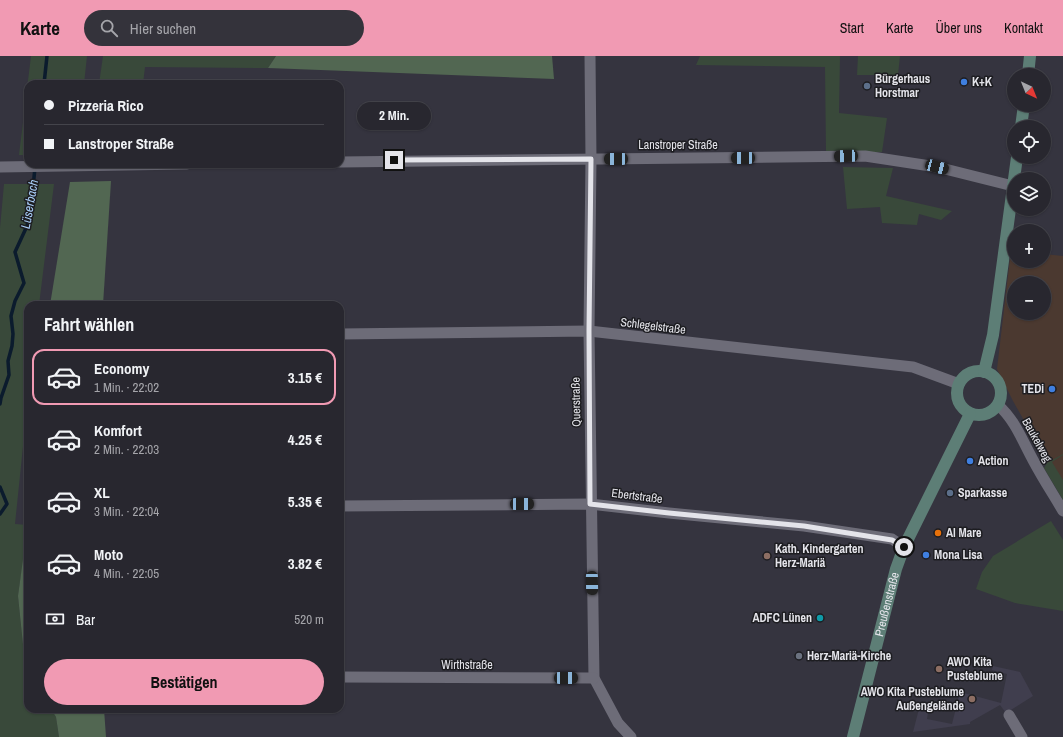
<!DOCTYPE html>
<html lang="de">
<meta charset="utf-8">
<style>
body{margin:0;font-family:"Archivo Narrow",sans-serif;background:#34333b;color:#f1f3f6;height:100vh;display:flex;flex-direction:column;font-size:15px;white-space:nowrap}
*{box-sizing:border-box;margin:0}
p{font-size:13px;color:#a5a5aa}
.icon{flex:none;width:22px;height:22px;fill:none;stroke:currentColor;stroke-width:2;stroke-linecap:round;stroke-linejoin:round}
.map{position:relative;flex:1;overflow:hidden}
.panel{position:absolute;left:24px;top:245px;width:320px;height:412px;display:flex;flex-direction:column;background:#28272f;border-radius:12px;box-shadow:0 1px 3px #0004,0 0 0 1px #44444b}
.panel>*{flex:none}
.hud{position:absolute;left:24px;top:24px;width:320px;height:88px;border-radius:12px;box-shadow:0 1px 3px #0004,0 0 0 1px #44444b;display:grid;align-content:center;height:88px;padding:0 20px;background:#28272f}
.needle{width:26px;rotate:137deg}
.controls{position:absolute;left:1007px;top:12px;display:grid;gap:8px}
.controls a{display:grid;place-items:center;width:44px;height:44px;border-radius:50%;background:#28272f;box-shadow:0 1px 3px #0004,0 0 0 1px #44444b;font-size:20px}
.end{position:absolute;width:18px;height:18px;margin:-9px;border:5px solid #e4e4ea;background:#111;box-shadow:0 0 0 2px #111}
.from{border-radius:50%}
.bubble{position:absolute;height:28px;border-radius:14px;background:#28272f;box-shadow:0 1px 3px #0004,0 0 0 1px #44444b;font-size:13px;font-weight:800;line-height:28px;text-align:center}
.car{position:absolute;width:12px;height:24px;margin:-12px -6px;border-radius:5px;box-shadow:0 0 3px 1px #0007;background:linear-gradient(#222 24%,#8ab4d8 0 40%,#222 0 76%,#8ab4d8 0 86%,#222 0)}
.hud b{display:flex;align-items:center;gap:14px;height:38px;font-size:15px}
.hud b+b{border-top:1px solid #44444b}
.hud i{width:10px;height:10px;background:#f1f3f6}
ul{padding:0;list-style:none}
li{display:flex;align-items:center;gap:12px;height:56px;margin:0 8px 6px;padding:0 12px;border:2px solid transparent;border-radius:12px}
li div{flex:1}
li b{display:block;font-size:15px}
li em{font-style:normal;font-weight:800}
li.active{border-color:#f19ab3}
li>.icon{width:36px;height:36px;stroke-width:1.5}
h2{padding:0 20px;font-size:18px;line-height:48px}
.pay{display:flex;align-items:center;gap:10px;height:44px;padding:0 20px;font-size:15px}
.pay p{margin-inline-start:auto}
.button{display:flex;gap:8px;margin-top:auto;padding:8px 20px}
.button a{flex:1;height:46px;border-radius:24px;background:#f19ab3;color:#111;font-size:16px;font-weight:800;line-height:46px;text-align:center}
header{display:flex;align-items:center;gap:24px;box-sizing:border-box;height:56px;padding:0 20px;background:#f19ab3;color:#111}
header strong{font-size:19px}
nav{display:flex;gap:22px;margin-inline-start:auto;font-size:14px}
.search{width:280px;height:36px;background:#34333b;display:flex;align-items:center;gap:10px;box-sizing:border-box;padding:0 14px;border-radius:22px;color:#a5a5aa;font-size:15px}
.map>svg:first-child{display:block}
.commercial{fill:#4b3930;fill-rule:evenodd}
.built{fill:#403e4e}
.green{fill:#39493a}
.forest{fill:#526752}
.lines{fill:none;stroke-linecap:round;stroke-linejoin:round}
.stream{stroke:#0b1b2d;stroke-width:3.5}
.street{stroke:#6d6c78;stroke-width:11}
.secondary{stroke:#5d7e76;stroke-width:12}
.route{stroke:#e4e4ea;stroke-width:5}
.shop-dot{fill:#3f7fe0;stroke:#1d1d21;stroke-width:1.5}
.service-dot{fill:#5c6f8a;stroke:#1d1d21;stroke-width:1.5}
.food-dot{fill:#e8710a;stroke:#1d1d21;stroke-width:1.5}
.education-dot{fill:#8d6e63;stroke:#1d1d21;stroke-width:1.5}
.culture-dot{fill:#0f9aa8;stroke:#1d1d21;stroke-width:1.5}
.worship-dot{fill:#6b7280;stroke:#1d1d21;stroke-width:1.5}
.labels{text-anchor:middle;stroke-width:3;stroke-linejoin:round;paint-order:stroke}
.poi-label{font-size:12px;font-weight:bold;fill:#e4e4ea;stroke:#1d1d21;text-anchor:start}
.street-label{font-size:12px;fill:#e4e4ea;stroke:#1d1d21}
.water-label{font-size:13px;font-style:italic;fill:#a8cdf7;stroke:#1d1d21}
</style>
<header>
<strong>Karte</strong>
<div class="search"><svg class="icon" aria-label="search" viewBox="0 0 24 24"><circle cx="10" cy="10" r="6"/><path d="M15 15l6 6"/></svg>Hier suchen</div>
<nav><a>Start</a><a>Karte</a><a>Über uns</a><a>Kontakt</a></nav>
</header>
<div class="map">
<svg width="1063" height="681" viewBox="0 0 1063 681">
<rect width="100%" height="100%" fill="#35343f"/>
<path class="commercial" d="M1011,194H1014V205H1044V198L1063,200V434L1013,345L997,313ZM1014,227H1044V257H1014Z"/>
<polygon class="built" points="993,610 1020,616 1033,640 1006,657 1000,649 970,666 970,668 913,676 920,649 929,651 927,663 952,668 960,636 1001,647 1007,618 992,614"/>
<g class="green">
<polygon points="31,0 87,0 84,28 28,28 28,99 19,99"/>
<polygon points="103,0 276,0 268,12 145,11 143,28 99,28"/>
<polygon points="700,0 840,0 839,57 887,62 882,96 826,96 825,11 696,9"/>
<polygon points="858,0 900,0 898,19 857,19"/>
<polygon points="843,111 893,112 886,140 952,155 941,164 919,158 917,169 882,167 880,151 847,153"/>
<polygon points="4,128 54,128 39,249 28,249 28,342 15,468 28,469 18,540 26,618 28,620 28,653 51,653 56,661 59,681 0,681 0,172"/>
<polygon points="1063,398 1063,399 1052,406 1063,424 1063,444 1044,412 1047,407"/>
<polygon points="1051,465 1063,484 1063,555 1015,547 976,533 982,516 993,500"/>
</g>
<g class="forest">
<polygon points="276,0 552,0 554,23 268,12"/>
<polygon points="111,125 103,249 50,249 70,126"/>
<polygon points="28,466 28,620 26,618 18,540"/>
<polygon points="51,653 104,653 106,681 59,681 56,661"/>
</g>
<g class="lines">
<g class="stream">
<polyline points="44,28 47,0"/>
<polyline points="0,348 1,342 9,319 8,305 12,290 13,278 11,260 15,245 24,227 15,196 27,170 32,143 35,111"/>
<polyline points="0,431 7,448 0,458"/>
</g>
<g class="street">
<polyline points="590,0 591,103 589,275 594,622 618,667 631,681"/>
<polyline points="340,106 865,100 937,111 1013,130"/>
<polyline points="0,111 187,108"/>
<polyline points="340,278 589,275 913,311 959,328"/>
<path d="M998,349C1015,364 1022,384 1033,404C1042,421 1053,438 1063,455"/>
<polyline points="340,450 590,448 669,457 804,470 892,483 904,491"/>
<polyline points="340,621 594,622"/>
<polyline points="1009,659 1022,681"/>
</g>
<g class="secondary">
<polyline points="1028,19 1030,0"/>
<polyline points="1021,71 1024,49"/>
<circle cx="979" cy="337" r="22"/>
<polyline points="984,316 993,279 1017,101"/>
<path id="s1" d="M853,681L896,513L904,491L970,358"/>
</g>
</g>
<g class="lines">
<polyline class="route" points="394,104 591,103 589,275 590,448 669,457 804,470 892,484 904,491"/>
</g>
<g class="shop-dot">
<circle cx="964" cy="26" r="4"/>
<circle cx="1052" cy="333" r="4"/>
<circle cx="970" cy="405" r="4"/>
<circle cx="926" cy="499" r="4"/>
</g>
<g class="service-dot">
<circle cx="867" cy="30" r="4"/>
<circle cx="950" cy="437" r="4"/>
</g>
<circle class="food-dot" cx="938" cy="477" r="4"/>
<g class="education-dot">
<circle cx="767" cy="500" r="4"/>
<circle cx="939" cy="613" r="4"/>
<circle cx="972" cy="643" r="4"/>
</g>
<circle class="culture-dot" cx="820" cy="562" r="4"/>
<circle class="worship-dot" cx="799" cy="600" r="4"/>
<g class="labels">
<g class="poi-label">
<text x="875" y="27">Bürgerhaus<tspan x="875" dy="14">Horstmar</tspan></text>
<text x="972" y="30">K+K</text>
<text x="1044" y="337" text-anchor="end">TEDi</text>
<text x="978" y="409">Action</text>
<text x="958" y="441">Sparkasse</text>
<text x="946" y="481">Al Mare</text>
<text x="775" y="497">Kath. Kindergarten<tspan x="775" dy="14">Herz-Mariä</tspan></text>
<text x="934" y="503">Mona Lisa</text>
<text x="812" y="566" text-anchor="end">ADFC Lünen</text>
<text x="807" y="604">Herz-Mariä-Kirche</text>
<text x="947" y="610">AWO Kita<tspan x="947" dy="14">Pusteblume</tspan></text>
<text x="964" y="640" text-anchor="end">AWO Kita Pusteblume<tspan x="964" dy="14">Außengelände</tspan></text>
</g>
<g class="street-label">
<text x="678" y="93">Lanstroper Straße</text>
<text transform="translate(653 270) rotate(7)" y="4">Schlegelstraße</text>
<text transform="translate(576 346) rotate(-91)" y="4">Querstraße</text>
<text transform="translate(1037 384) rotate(61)" y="4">Baukelweg</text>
<text transform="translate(637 440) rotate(7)" y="4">Ebertstraße</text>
<text dy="4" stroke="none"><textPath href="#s1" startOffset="137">Preußenstraße</textPath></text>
<text x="467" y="613">Wirthstraße</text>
</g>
<g class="water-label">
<text transform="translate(29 148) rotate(-80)" y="5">Lüserbach</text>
</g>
</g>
</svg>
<div class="controls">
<a><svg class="needle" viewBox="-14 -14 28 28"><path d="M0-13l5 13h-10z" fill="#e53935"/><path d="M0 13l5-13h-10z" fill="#a5a5aa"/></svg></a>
<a><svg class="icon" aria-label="locate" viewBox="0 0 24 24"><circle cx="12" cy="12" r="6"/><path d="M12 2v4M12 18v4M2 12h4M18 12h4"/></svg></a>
<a><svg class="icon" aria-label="layers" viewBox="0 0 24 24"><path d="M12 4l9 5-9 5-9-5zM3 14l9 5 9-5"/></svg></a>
<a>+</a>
<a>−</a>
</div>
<i class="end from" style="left:904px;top:491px"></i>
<i class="end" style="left:394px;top:104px"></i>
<div class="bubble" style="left:357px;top:46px;width:74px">2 Min.</div>
<i class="car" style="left:846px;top:100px;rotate:268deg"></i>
<i class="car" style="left:743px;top:102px;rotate:270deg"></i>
<i class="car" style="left:616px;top:103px;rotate:270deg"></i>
<i class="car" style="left:937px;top:111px;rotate:105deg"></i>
<i class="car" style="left:522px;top:448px;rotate:89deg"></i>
<i class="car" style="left:592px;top:527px;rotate:179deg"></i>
<i class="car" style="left:566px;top:622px;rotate:90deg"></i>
<div class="hud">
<b><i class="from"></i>Pizzeria Rico</b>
<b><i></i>Lanstroper Straße</b>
</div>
<section class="panel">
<h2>Fahrt wählen</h2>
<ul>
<li class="active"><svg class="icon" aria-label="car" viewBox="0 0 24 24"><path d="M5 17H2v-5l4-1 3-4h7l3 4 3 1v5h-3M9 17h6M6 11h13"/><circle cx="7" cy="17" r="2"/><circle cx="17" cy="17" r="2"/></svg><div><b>Economy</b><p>1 Min. · 22:02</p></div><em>3.15 €</em></li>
<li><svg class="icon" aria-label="car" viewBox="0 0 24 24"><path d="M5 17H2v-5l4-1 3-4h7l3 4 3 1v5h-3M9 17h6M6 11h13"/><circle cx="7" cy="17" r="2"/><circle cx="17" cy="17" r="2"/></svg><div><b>Komfort</b><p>2 Min. · 22:03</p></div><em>4.25 €</em></li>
<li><svg class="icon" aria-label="car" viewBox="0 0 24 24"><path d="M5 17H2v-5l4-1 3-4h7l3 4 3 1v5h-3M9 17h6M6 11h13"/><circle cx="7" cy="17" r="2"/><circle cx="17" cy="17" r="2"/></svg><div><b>XL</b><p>3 Min. · 22:04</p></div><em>5.35 €</em></li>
<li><svg class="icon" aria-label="car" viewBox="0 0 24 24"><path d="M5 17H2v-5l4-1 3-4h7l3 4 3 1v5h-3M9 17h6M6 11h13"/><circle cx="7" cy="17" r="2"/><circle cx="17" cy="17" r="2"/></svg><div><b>Moto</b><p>4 Min. · 22:05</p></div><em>3.82 €</em></li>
</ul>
<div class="pay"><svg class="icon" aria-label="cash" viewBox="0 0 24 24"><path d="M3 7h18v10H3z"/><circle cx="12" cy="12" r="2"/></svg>Bar<p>520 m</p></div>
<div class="button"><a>Bestätigen</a></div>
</section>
</div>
